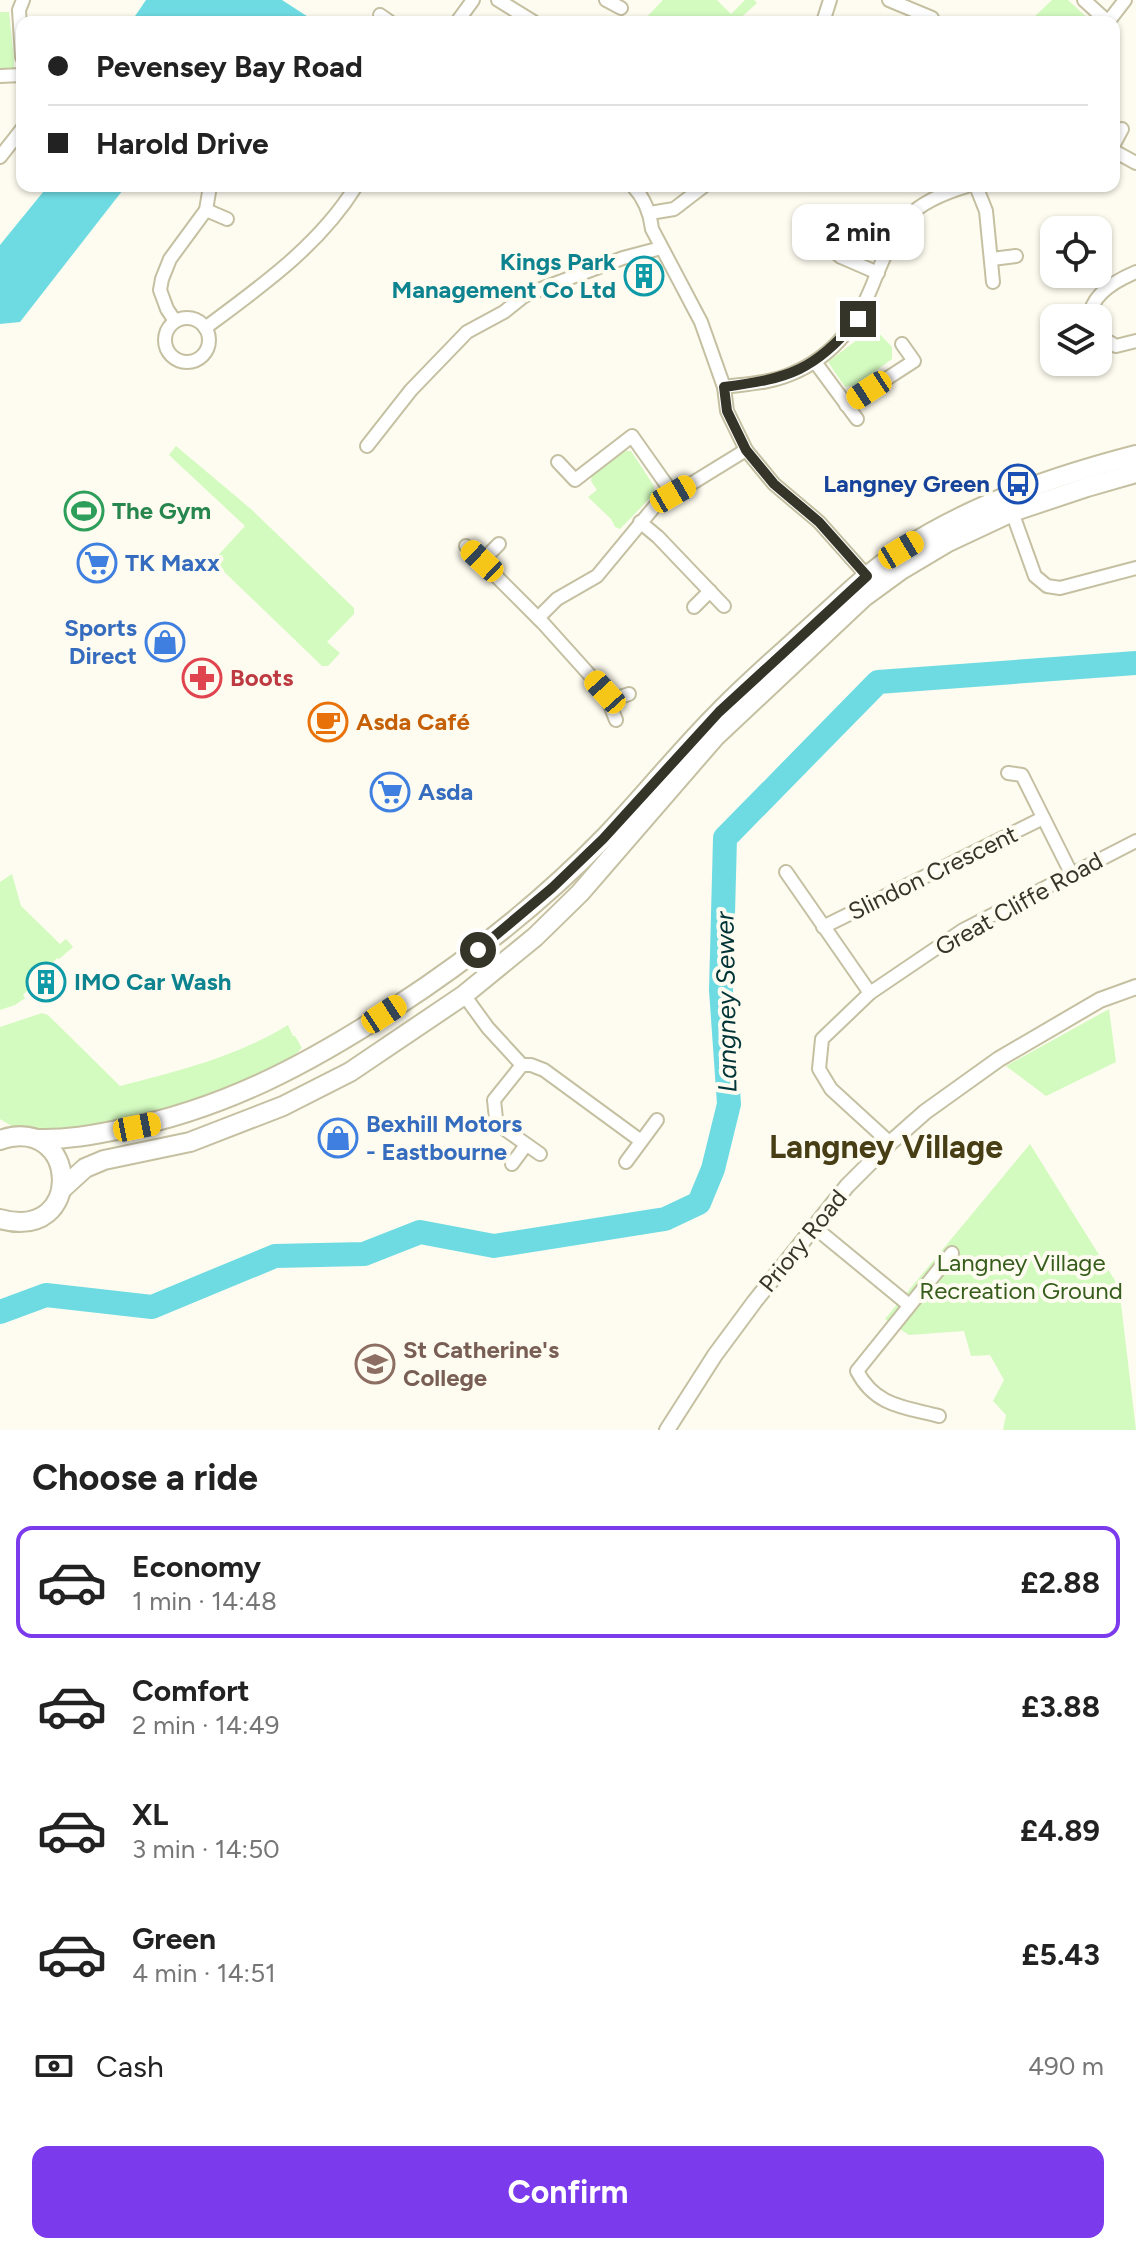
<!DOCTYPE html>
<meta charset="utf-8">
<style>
body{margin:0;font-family:Figtree,sans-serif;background:#f6f6f6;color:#222;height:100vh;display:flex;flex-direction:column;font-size:30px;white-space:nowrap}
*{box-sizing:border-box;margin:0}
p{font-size:26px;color:#767676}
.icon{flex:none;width:44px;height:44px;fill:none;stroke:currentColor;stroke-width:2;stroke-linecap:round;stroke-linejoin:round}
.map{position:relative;height:1430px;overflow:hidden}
.details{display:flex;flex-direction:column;background:#fff;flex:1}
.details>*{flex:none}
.top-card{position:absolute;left:16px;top:16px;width:1104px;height:176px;border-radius:16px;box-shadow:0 2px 6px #0004;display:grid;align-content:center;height:176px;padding:0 32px;background:#fff}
.buttons{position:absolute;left:1040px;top:216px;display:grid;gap:16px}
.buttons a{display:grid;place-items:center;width:72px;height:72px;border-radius:16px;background:#fff;box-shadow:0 2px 6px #0004;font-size:40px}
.end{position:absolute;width:36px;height:36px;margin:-18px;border:10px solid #353428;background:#fff;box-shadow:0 0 0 4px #fff}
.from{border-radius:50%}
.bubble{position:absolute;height:56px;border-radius:16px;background:#fff;box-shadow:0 2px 6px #0004;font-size:26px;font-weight:700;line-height:56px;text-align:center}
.car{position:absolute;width:24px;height:48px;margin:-24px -12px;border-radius:10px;box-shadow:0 0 6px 2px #0007;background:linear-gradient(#f5c518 24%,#345 0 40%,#f5c518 0 76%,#345 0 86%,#f5c518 0)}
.top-card b{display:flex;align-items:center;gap:28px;height:76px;font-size:30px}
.top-card b+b{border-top:2px solid #e0e0e0}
.top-card i{width:20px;height:20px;background:#222}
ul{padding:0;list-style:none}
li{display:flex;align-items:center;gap:24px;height:112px;margin:0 16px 12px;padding:0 16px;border:4px solid transparent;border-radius:16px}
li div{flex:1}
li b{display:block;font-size:30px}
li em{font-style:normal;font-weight:700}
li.on{border-color:#7c3aed}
li>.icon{width:72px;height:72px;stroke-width:1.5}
h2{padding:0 32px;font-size:36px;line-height:96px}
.pay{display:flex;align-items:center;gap:20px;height:88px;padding:0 32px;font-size:30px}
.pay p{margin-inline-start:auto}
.cta{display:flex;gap:16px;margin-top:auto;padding:16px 32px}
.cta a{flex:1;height:92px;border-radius:16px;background:#7c3aed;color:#fff;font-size:32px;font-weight:700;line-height:92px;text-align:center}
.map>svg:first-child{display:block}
.green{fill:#d3fabf}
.water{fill:#6edbe2}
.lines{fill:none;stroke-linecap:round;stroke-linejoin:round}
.river{stroke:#6edbe2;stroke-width:24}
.minor-casing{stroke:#c5c0a2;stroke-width:16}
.tertiary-casing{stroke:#c5c0a2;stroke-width:18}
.primary-casing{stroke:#c5c0a2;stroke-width:22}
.minor{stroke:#fff;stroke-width:12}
.tertiary{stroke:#fff;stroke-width:14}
.primary{stroke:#fff;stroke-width:18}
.route{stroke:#353428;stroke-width:10}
.labels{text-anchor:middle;stroke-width:8;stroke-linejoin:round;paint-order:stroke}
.culture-label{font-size:24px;font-weight:bold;fill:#0d838f;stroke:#fefcf0;text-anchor:end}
.transit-label{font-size:24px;font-weight:bold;fill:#164399;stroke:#fefcf0;text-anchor:end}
.leisure-label{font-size:24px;font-weight:bold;fill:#27864d;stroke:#fefcf0;text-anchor:start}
.shop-label{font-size:24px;font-weight:bold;fill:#366cbe;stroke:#fefcf0;text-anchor:start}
.health-label{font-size:24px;font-weight:bold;fill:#be3a42;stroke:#fefcf0;text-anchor:start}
.food-label{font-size:24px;font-weight:bold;fill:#c56008;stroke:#fefcf0;text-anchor:start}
.street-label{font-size:24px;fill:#353428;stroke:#fefcf0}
.park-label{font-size:24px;fill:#365d1c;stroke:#fefcf0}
.education-label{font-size:24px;font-weight:bold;fill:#785e54;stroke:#fefcf0;text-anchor:start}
.water-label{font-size:26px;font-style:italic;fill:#003437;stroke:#fefcf0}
.district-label{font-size:32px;font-weight:bold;fill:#473e15;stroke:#fefcf0}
</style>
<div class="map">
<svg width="1136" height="1430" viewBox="0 0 1136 1430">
<rect width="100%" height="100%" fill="#fefcf0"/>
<g class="green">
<polygon points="663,0 717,0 731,14 745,0 754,0 757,3 736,22 642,22"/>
<polygon points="1052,0 1068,0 1092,22 1031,22 1032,19"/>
<polygon points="0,12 9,12 14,60 14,68 11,72 0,72"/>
<polygon points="870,324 892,347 892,359 856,385 845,387 828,362 862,336"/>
<polygon points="176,446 251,509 354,608 354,614 327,642 340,653 328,666 322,666 213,561 245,526 169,455"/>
<polygon points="625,451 631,451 654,486 654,494 620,529 615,527 611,519 588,497 597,490 591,481 592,474"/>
<polygon points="12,874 21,906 60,944 66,939 73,947 59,959 57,958 23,995 25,998 15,1005 0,1010 0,882"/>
<polygon points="1109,1009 1116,1062 1046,1096 1006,1066"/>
<path d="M42,1013L48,1015L120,1086C178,1071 236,1057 288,1025L293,1036H295L302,1048L287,1062L192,1105L108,1125L53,1130L13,1127L0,1119V1027Z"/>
<polygon points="1030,1144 1119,1287 1136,1430 1003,1430 1006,1415 993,1401 1004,1380 990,1355 971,1356 964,1331 909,1335 885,1319"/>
</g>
<g class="water">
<polygon points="146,0 282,0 316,22 131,22"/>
<polygon points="48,186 126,186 20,322 0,324 0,245"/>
</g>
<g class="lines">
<polyline class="river" points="0,1312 46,1295 152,1307 275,1256 364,1254 420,1232 494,1246 665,1219 699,1203 713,1169 729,1104 721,990 725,838 878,682 1136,663"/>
<g class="minor-casing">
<g id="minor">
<polyline points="498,0 534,22"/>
<polyline points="606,0 621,8"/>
<polyline points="889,0 932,18"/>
<polyline points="1084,0 1108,22"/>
<polyline points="380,15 390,22"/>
<polyline points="457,22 473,0"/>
<polyline points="823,22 830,0"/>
<polyline points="1108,22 1125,0"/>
<polyline points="22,57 19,10 23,0"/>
<polyline points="0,76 22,75"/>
<polyline points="1114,144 1122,129"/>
<polyline points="1114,151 1136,163"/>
<polyline points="0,157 22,129"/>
<path d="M633,186C644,198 650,212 652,229L701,322L724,387L727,411L746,450L774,484L819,522L867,576"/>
<polyline points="976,186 986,211 993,282"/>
<polyline points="206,210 227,219"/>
<polyline points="650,213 674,209 704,186"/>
<polyline points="819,239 841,257 878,273"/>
<polyline points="992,259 1016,256"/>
<circle cx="187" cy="340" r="22"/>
<path d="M1090,318C1090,294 1117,280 1136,272"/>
<polyline points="175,321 167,309 160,290 162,279 170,259 206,210 210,186"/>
<path d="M205,328C260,287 319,246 356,186"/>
<polyline points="1098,333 1102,338 1116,346 1136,341"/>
<polyline points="815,362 857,419"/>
<path d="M724,387C746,384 770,383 791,374C837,355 859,321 876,276C885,255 893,234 908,217C923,201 947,192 967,186"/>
<polyline points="846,405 914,361 902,344"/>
<polyline points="367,446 411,390 467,332 504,312 524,296 546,287 623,258 661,248"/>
<polyline points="558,462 575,480 632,436 673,494"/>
<polyline points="1012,512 1035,576 1047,586 1060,588 1136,568"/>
<polyline points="640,522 658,537 724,606"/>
<polyline points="466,546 543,623 605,692 616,720"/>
<polyline points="482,561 499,544"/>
<polyline points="694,607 710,591"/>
<polyline points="538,618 557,599 597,576 655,506 746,450"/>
<polyline points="609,701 629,694"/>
<polyline points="1008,773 1022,775 1071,873"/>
<polyline points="786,872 870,993"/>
<polyline points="823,927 1043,818"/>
<polyline points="464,995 488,1028 522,1065 531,1065 544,1070 641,1141"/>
<polyline points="522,1065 494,1100 496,1119 506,1130 540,1154"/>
<polyline points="890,1143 831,1089 819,1069 822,1039 870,993 963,930 1136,841"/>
<polyline points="626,1162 657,1120"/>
<polyline points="512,1164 526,1145"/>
<polyline points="813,1226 909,1305"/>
<path d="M939,1416C904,1407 875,1406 857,1371L952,1253"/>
</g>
</g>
<g class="tertiary-casing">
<polyline id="tertiary" points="667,1430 715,1355 755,1301 847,1186 890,1143 925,1112 999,1059 1100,1000 1136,987"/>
</g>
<g class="primary-casing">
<g id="primary">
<path d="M37,1139C66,1140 93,1135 122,1129C224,1109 308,1064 394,1008C471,958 542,902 606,836C644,796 679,752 718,713C749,681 783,652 816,622C844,597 871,570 902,550C973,504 1055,476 1136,455"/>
<path d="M0,1140C79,1113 86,1243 0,1219"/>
<polyline points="62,1189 85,1168 104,1160 190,1142 283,1106 350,1072 464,995 535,937 580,893 715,737 864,597 901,570 948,542 1012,512 1087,487 1136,473"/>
</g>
</g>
<use href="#minor" class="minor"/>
<use href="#tertiary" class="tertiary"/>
<use href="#primary" class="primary"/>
</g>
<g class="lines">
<path class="route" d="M478,950L552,888L603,839L719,712L867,576L819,522L774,484L746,450L727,411L724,387C791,378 813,371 858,319"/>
</g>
<defs>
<g id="building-ring" transform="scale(2)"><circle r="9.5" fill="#fefcf0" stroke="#0f9aa8" stroke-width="1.5"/><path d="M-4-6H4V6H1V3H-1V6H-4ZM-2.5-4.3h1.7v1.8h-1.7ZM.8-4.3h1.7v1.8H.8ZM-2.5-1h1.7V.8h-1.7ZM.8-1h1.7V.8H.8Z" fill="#0f9aa8"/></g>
<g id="bus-ring" transform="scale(2)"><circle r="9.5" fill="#fefcf0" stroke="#1a4fb4" stroke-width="1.5"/><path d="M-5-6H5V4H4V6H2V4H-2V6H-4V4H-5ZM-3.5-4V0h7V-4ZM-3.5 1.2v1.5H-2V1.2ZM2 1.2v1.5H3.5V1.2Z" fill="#1a4fb4"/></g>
<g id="stadium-ring" transform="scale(2)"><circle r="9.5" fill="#fefcf0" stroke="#2e9e5b" stroke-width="1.5"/><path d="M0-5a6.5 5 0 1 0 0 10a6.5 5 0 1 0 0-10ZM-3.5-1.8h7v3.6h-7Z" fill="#2e9e5b"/></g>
<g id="supermarket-ring" transform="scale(2)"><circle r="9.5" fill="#fefcf0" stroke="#3f7fe0" stroke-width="1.5"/><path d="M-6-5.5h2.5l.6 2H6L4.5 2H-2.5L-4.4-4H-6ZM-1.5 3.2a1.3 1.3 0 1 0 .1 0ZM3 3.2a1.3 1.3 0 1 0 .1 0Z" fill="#3f7fe0"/></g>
<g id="shop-ring" transform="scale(2)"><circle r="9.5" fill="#fefcf0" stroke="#3f7fe0" stroke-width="1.5"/><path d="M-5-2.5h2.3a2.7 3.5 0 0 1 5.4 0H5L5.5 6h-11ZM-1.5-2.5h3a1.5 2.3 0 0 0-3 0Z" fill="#3f7fe0"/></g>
<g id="pharmacy-ring" transform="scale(2)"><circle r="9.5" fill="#fefcf0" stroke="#e0444e" stroke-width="1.5"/><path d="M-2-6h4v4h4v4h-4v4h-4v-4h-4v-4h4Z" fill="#e0444e"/></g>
<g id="cafe-ring" transform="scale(2)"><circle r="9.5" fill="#fefcf0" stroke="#e8710a" stroke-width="1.5"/><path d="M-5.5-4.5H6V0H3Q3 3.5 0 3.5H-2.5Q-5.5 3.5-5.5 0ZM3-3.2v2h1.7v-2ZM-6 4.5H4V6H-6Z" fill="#e8710a"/></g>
<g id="school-ring" transform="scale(2)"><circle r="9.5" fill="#fefcf0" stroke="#8d6e63" stroke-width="1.5"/><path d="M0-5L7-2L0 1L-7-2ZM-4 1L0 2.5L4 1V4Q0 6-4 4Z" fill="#8d6e63"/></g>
</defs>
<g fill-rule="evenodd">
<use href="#building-ring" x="644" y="276"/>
<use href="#bus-ring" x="1018" y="484"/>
<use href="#stadium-ring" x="84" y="511"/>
<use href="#supermarket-ring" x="97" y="563"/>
<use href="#shop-ring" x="165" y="642"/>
<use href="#pharmacy-ring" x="202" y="678"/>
<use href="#cafe-ring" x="328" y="722"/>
<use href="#supermarket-ring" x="390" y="792"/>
<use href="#building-ring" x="46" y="982"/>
<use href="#shop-ring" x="338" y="1138"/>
<use href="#school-ring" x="375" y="1364"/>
</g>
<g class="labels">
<g class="culture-label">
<text x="616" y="270">Kings Park<tspan x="616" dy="28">Management Co Ltd</tspan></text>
<text x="74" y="990" text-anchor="start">IMO Car Wash</text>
</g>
<g class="transit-label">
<text x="990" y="492">Langney Green</text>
</g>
<g class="leisure-label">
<text x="112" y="519">The Gym</text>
</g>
<g class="shop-label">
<text x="125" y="571">TK Maxx</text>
<text x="137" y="636" text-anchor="end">Sports<tspan x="137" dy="28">Direct</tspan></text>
<text x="418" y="800">Asda</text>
<text x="366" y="1132">Bexhill Motors<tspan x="366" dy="28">- Eastbourne</tspan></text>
</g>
<g class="health-label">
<text x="230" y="686">Boots</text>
</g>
<g class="food-label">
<text x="356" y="730">Asda Café</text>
</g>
<g class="street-label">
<text transform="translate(933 873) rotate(-26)" y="8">Slindon Crescent</text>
<text transform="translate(1019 904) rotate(-29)" y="8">Great Cliffe Road</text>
<text transform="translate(803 1241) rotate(-51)" y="8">Priory Road</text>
</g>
<g class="park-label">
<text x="1021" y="1271">Langney Village<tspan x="1021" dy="28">Recreation Ground</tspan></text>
</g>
<g class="education-label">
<text x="403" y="1358">St Catherine's<tspan x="403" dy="28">College</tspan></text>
</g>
<g class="water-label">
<text transform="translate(726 1002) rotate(-91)" y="9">Langney Sewer</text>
</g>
<g class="district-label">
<text x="886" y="1158">Langney Village</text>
</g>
</g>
</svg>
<div class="buttons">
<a><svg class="icon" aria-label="locate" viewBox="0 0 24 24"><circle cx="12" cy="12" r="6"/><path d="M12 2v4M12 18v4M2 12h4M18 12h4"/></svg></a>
<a><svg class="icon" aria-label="layers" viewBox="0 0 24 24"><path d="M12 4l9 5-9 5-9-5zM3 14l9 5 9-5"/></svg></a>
</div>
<i class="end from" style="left:478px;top:950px"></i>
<i class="end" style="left:858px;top:319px"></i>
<div class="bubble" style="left:792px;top:204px;width:132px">2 min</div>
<i class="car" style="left:869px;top:390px;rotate:237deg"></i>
<i class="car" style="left:673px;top:494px;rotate:60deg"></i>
<i class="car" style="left:901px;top:550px;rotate:59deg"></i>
<i class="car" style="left:482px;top:561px;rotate:313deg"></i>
<i class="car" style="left:605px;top:692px;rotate:318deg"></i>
<i class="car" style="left:384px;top:1014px;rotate:57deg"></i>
<i class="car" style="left:137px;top:1127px;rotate:79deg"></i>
<div class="top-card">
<b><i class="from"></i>Pevensey Bay Road</b>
<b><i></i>Harold Drive</b>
</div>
</div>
<section class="details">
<h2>Choose a ride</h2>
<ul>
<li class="on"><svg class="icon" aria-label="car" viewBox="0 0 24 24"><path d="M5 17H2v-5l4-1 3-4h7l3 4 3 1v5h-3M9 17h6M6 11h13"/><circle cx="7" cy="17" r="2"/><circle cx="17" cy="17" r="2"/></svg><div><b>Economy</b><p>1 min · 14:48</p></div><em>£2.88</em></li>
<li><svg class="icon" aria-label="car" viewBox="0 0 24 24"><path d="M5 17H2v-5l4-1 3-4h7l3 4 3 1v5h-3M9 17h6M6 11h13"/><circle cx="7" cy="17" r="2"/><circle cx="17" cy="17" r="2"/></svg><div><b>Comfort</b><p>2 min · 14:49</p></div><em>£3.88</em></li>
<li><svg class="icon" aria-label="car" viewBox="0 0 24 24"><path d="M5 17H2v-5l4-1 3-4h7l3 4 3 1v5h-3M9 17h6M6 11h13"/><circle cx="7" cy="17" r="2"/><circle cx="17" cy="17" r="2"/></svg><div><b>XL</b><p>3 min · 14:50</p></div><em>£4.89</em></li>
<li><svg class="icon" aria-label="car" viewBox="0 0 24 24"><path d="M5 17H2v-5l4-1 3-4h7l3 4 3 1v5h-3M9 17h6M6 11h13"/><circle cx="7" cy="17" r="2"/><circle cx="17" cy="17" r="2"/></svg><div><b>Green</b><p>4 min · 14:51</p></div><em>£5.43</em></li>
</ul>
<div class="pay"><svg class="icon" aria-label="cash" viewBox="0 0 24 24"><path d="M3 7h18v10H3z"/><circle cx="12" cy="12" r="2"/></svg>Cash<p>490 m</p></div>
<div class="cta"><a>Confirm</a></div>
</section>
